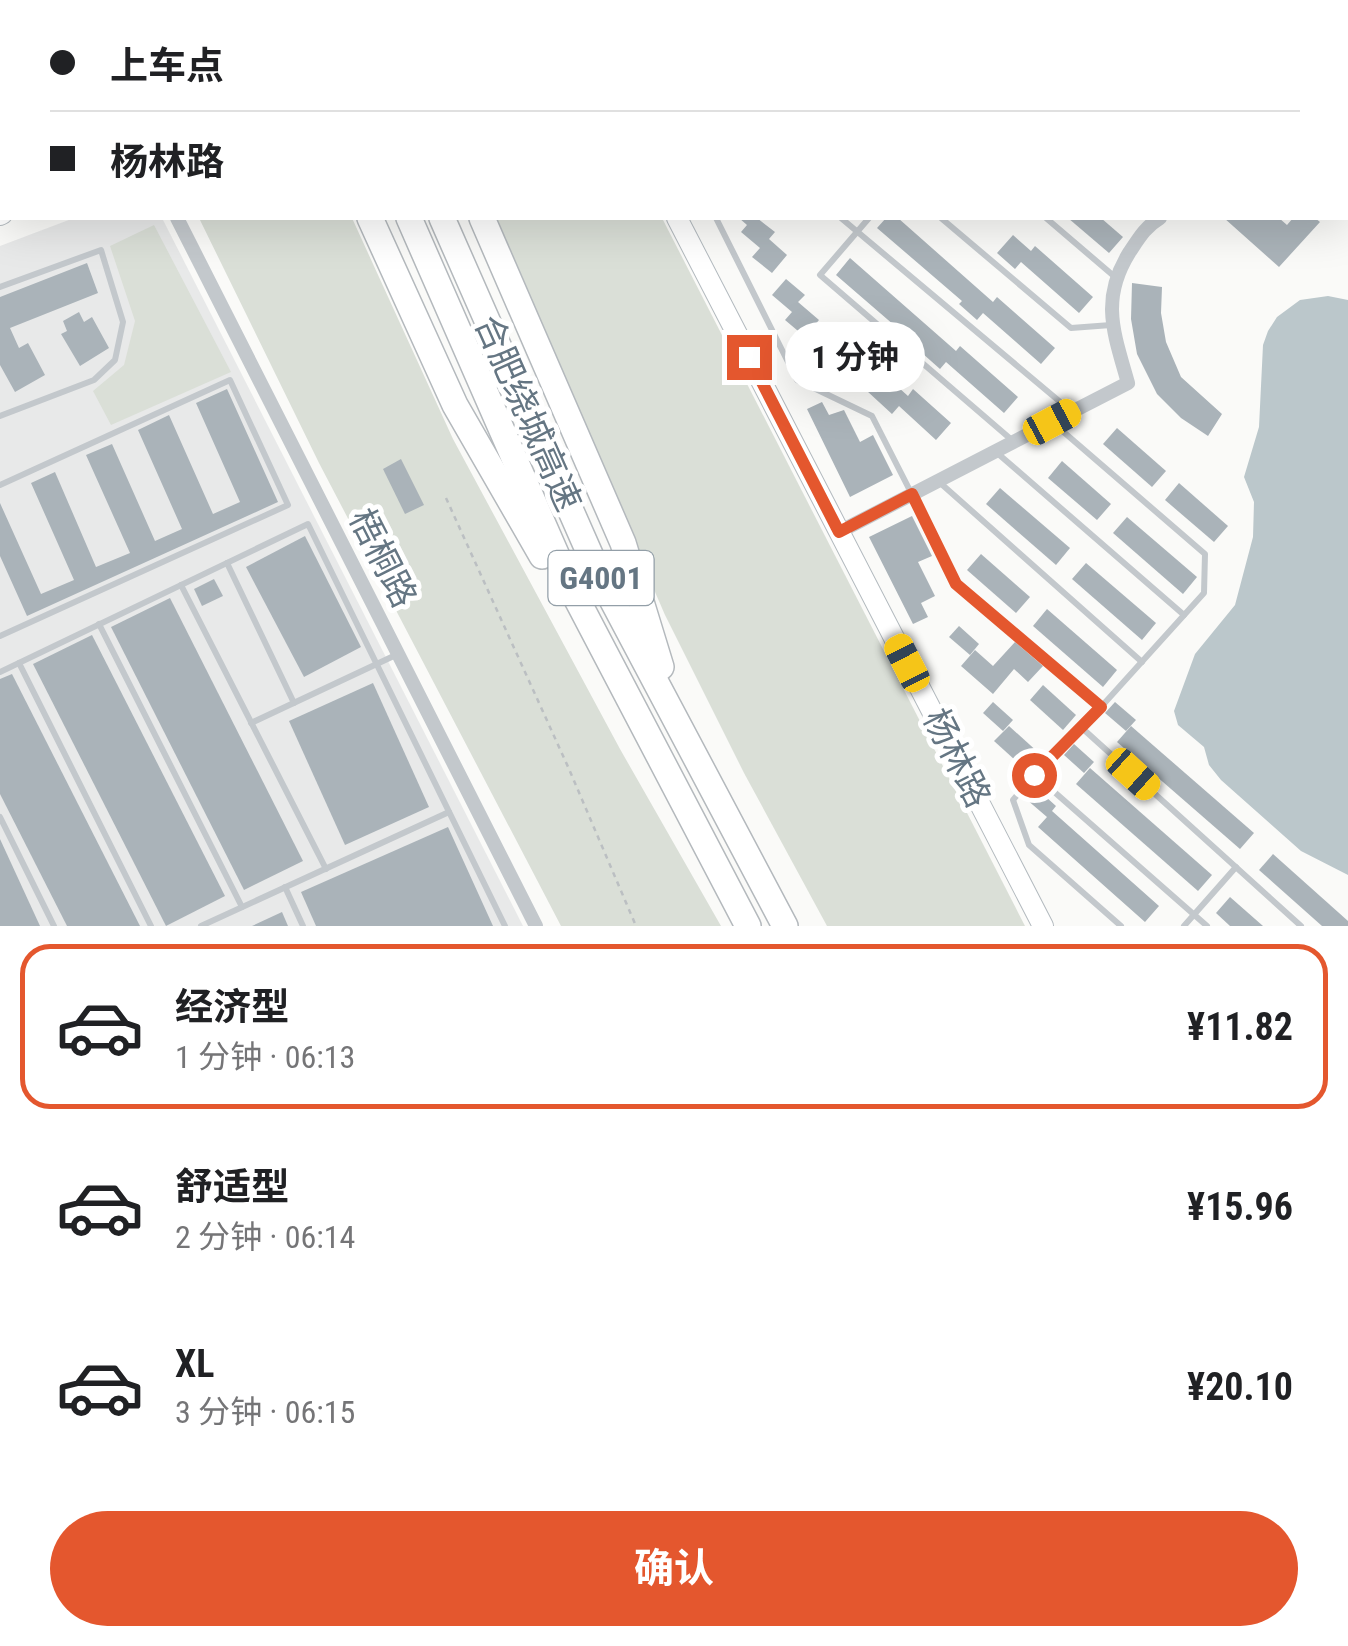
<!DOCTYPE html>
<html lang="zh">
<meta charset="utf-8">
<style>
body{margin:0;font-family:"Roboto Condensed","Noto Sans SC",sans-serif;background:#f6f6f6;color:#202124;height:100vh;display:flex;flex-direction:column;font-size:38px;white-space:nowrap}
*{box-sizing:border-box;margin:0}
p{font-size:32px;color:#757577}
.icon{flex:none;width:55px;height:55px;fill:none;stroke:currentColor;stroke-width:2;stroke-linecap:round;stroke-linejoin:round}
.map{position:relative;height:926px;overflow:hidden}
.details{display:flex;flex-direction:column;background:#fff;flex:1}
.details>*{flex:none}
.hud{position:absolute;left:0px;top:0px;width:1350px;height:220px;box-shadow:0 10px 40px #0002;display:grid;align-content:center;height:220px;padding:0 50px;background:#fff}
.end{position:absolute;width:45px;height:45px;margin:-22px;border:12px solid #e4572e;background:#fff;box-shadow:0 0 0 5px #fff}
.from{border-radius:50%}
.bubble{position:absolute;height:70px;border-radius:35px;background:#fff;box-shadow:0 10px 40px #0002;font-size:32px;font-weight:700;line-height:70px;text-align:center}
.car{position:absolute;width:30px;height:60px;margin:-30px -15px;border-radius:12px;box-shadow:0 0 8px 2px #0007;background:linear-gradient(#f5c518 24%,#345 0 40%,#f5c518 0 76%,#345 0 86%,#f5c518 0)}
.hud b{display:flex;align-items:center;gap:35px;height:95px;font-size:38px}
.hud b+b{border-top:2px solid #e0e0e0}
.hud i{width:25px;height:25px;background:#202124}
ul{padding:18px 0 0;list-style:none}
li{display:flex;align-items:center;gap:30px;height:165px;margin:0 20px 15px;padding:0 30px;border:5px solid transparent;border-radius:30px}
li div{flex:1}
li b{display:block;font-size:38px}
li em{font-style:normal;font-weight:700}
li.current{border-color:#e4572e}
li>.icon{width:90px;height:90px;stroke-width:1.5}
.action{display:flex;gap:20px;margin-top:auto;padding:20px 50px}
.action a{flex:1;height:115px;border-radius:60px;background:#e4572e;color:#fff;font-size:40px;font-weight:700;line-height:115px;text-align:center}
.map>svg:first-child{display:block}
.built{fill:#e8e9e9}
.green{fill:#dadfd7}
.water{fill:#bbc7cb}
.building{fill:#aab3b9}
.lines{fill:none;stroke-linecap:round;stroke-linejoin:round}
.secondary-casing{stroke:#b3babf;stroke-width:22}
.highway-casing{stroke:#b4b9bd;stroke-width:28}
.path{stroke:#bbbfc2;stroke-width:2.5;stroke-dasharray:5 5;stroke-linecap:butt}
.lane{stroke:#c3c8cc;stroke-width:6}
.street{stroke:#c3c8cc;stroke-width:14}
.secondary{stroke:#fff;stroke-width:20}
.highway{stroke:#fff;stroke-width:25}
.route{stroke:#e4572e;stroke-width:12}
.labels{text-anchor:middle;stroke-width:10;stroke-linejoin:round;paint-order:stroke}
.shield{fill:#fff;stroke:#939fa8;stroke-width:2.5}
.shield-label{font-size:32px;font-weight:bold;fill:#657683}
.street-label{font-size:35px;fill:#657683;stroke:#fff}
</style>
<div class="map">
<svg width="1348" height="926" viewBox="0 0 1348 926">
<rect width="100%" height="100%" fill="#fafaf8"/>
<g class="built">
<polygon points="0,0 72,2 2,2 0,133"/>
<polygon points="74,218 162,218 523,926 0,926 0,246"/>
</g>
<g class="green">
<polygon points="106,0 338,0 331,2"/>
<polygon points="199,218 352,218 453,439 620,749 721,926 561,926 319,463"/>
<polygon points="493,218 662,218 1025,926 827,926 744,773 665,615"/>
<polygon points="154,225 231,372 111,425 93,391 124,365 135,321 110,246"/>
</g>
<polygon class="water" points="1328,296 1348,300 1348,875 1301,851 1221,780 1209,765 1204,747 1178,725 1174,711 1195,654 1235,605 1253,537 1254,502 1244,477 1259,427 1263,345 1268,331 1277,317 1300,300"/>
<g class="building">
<polygon points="739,218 757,218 775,232 769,239 787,255 772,273 752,257 760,248 741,232 747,225"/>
<polygon points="886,218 898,218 993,302 997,297 1055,348 1041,364 983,313 977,320 959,304 962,301 877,228"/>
<polygon points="1068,218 1101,218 1123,237 1109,253"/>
<polygon points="1224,218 1279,218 1287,225 1293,218 1315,218 1320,222 1279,267"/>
<polygon points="1013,235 1031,251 1035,246 1093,297 1079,313 1021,262 1015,269 997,253"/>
<polygon points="850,258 956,351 960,346 1018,397 1004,413 946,362 940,369 922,353 924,351 836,275"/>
<polygon points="87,263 98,293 10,328 19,348 28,343 45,375 15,392 0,365 0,297"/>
<polygon points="786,279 805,295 798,302 819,320 813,327 863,370 870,362 908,396 913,389 951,423 936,440 899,406 892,414 842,368 834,377 797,344 804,336 785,320 792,312 772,295"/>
<polygon points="1132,283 1162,287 1161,313 1166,342 1181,377 1222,414 1208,436 1181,418 1157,394 1137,354 1131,319"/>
<polygon points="79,312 84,322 92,317 109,348 80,366 61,334 67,331 63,321"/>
<polygon points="227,389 278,502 27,616 0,556 0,503 41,594 74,580 31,483 55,472 96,567 130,553 86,455 112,444 155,541 182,529 138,430 169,415 213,514 240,502 196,403"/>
<polygon points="822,402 829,415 844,410 860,442 873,435 893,475 850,497 807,409"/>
<polygon points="1117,428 1166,471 1152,487 1103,444"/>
<polygon points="401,459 424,505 405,514 383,469"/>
<polygon points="1062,461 1111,504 1097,520 1048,478"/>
<polygon points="1179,483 1228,526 1214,542 1165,500"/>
<polygon points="1000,488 1070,548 1056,565 986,504"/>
<polygon points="912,516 932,556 918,562 935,596 921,603 928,617 913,624 869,537"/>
<polygon points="1127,517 1197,577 1183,594 1113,533"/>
<polygon points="305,536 361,647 304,677 246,567"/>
<polygon points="981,554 1030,597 1016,613 967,570"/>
<polygon points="1086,563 1156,623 1142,640 1072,579"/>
<polygon points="214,579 223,596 202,606 194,589"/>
<polygon points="170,598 303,861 244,890 111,627"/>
<polygon points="1047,609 1117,670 1103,687 1033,626"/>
<polygon points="959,626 979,644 970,655 949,637"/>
<polygon points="92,635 225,896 166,926 33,664"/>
<polygon points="1015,642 1043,666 1028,682 1014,669 993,694 961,666 975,650 993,666"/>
<polygon points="12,674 140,926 67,926 0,794 0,679"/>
<polygon points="373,683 429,807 345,845 289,721"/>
<polygon points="1043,685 1076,715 1063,730 1030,700"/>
<polygon points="993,702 1013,720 1003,731 983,713"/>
<polygon points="1115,702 1136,720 1126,731 1105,713"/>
<polygon points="1009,726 1040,754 1026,770 994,741"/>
<polygon points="1131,726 1254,833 1240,849 1117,742"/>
<polygon points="1074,744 1094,762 1084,773 1064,755"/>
<polygon points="1090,768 1212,875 1198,891 1076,784"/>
<polygon points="1036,788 1056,806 1052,811 1159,906 1145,922 1038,827 1047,817 1026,799"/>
<polygon points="448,827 493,926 316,926 301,892"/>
<polygon points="0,839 40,926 0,926"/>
<polygon points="1273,854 1348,921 1348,926 1322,926 1259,870"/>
<polygon points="1230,897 1263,926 1230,926 1216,913"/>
<polygon points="282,912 288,926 252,926"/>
</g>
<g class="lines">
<g class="secondary-casing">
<g id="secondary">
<polyline points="587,0 588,2"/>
<polyline points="437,2 444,0"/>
<polyline points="541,2 547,0"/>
<polyline points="0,174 2,173"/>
<polyline points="0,215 2,214"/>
<polyline points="677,218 1043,926"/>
</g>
</g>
<g class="highway-casing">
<g id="highway">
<polyline points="275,0 276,2"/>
<polyline points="316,0 317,2"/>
<polyline points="348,0 350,2"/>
<polyline points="388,0 389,2"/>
<polyline points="370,218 455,405 542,556"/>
<polyline points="409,218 571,588 748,926"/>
<polyline points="442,218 600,577 785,926"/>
<polyline points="482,218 623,543 661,667"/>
</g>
</g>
<polyline class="path" points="446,498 569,769 636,926"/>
<g class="lane">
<polyline points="52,0 53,2"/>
<polyline points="794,0 797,2"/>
<polyline points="1005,0 1008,2"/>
<polyline points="1086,0 1089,2"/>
<polyline points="1178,0 1180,2"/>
<polyline points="1268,0 1271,2"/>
<polyline points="749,2 754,0"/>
<polyline points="837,2 839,0"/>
<polyline points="1057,2 1059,0"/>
<polyline points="0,16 2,23"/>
<polyline points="0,64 2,63"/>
<polyline points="1348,152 1348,153"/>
<polyline points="716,218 797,380 872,416 957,583 1101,707"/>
<polyline points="841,218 1071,411"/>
<polyline points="869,218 820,275 1013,441"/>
<polyline points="941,218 1071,328 1111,325"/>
<polyline points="1046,218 1115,277"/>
<polyline points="0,287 101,250 123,322 115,360 94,380 0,416"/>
<polyline points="1052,422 1205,554 1204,593 1082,728 1301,926"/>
<polyline points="996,452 1184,615"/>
<polyline points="938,481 1142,662"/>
<polyline points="0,485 230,380 288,505 0,636"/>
<polyline points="227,563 294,703"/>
<polyline points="181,585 326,869"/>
<polyline points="99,624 242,907"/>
<polyline points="19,663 151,926"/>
<polyline points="0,672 308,524 505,926"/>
<polyline points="251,723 398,654"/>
<polyline points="1082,728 1061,744 1013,800 1029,845 1121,926"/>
<polyline points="1035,775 1207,926"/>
<polyline points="0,817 54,926"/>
<polyline points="285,887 303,926"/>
<polyline points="201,926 449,812"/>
<polyline points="1184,926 1236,867"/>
</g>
<g class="street">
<polyline points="92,0 92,2"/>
<polyline points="889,0 892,2"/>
<polyline points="1348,209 1348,210"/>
<polyline points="177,218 536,926"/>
<path d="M839,532L1128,383C1114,333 1100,300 1129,253C1139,238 1145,227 1160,218"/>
</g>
<use href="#secondary" class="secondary"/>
<use href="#highway" class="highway"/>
</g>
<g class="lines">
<polyline class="route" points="749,357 839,532 912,494 956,584 1101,707 1034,775"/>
</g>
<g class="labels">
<rect class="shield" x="548.5" y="551" width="105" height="54" rx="8"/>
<g class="shield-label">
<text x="601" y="589">G4001</text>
</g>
<g class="street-label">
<text transform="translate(528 413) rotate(66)" y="12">合肥绕城高速</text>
<text transform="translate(383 558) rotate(63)" y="12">梧桐路</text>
<text transform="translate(957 758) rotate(63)" y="12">杨林路</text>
</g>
</g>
</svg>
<i class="end from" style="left:1034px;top:775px"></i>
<i class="end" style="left:749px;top:357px"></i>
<div class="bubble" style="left:785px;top:322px;width:140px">1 分钟</div>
<i class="car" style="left:1052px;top:422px;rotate:62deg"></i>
<i class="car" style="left:907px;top:663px;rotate:333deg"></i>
<i class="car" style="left:1133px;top:774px;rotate:132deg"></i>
<div class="hud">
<b><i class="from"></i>上车点</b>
<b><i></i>杨林路</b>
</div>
</div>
<section class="details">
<ul>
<li class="current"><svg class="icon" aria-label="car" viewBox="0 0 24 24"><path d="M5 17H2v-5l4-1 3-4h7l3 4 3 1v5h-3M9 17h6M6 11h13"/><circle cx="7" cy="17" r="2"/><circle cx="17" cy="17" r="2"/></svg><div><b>经济型</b><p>1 分钟 · 06:13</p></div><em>¥11.82</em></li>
<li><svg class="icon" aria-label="car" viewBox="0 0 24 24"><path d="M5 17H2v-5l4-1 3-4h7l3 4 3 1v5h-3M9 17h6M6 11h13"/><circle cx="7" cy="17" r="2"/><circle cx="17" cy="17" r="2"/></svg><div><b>舒适型</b><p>2 分钟 · 06:14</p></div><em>¥15.96</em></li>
<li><svg class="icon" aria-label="car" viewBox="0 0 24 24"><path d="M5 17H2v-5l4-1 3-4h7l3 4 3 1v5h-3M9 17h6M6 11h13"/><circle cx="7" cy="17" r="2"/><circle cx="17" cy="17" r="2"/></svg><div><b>XL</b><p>3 分钟 · 06:15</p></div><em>¥20.10</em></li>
</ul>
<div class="action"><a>确认</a></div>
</section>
